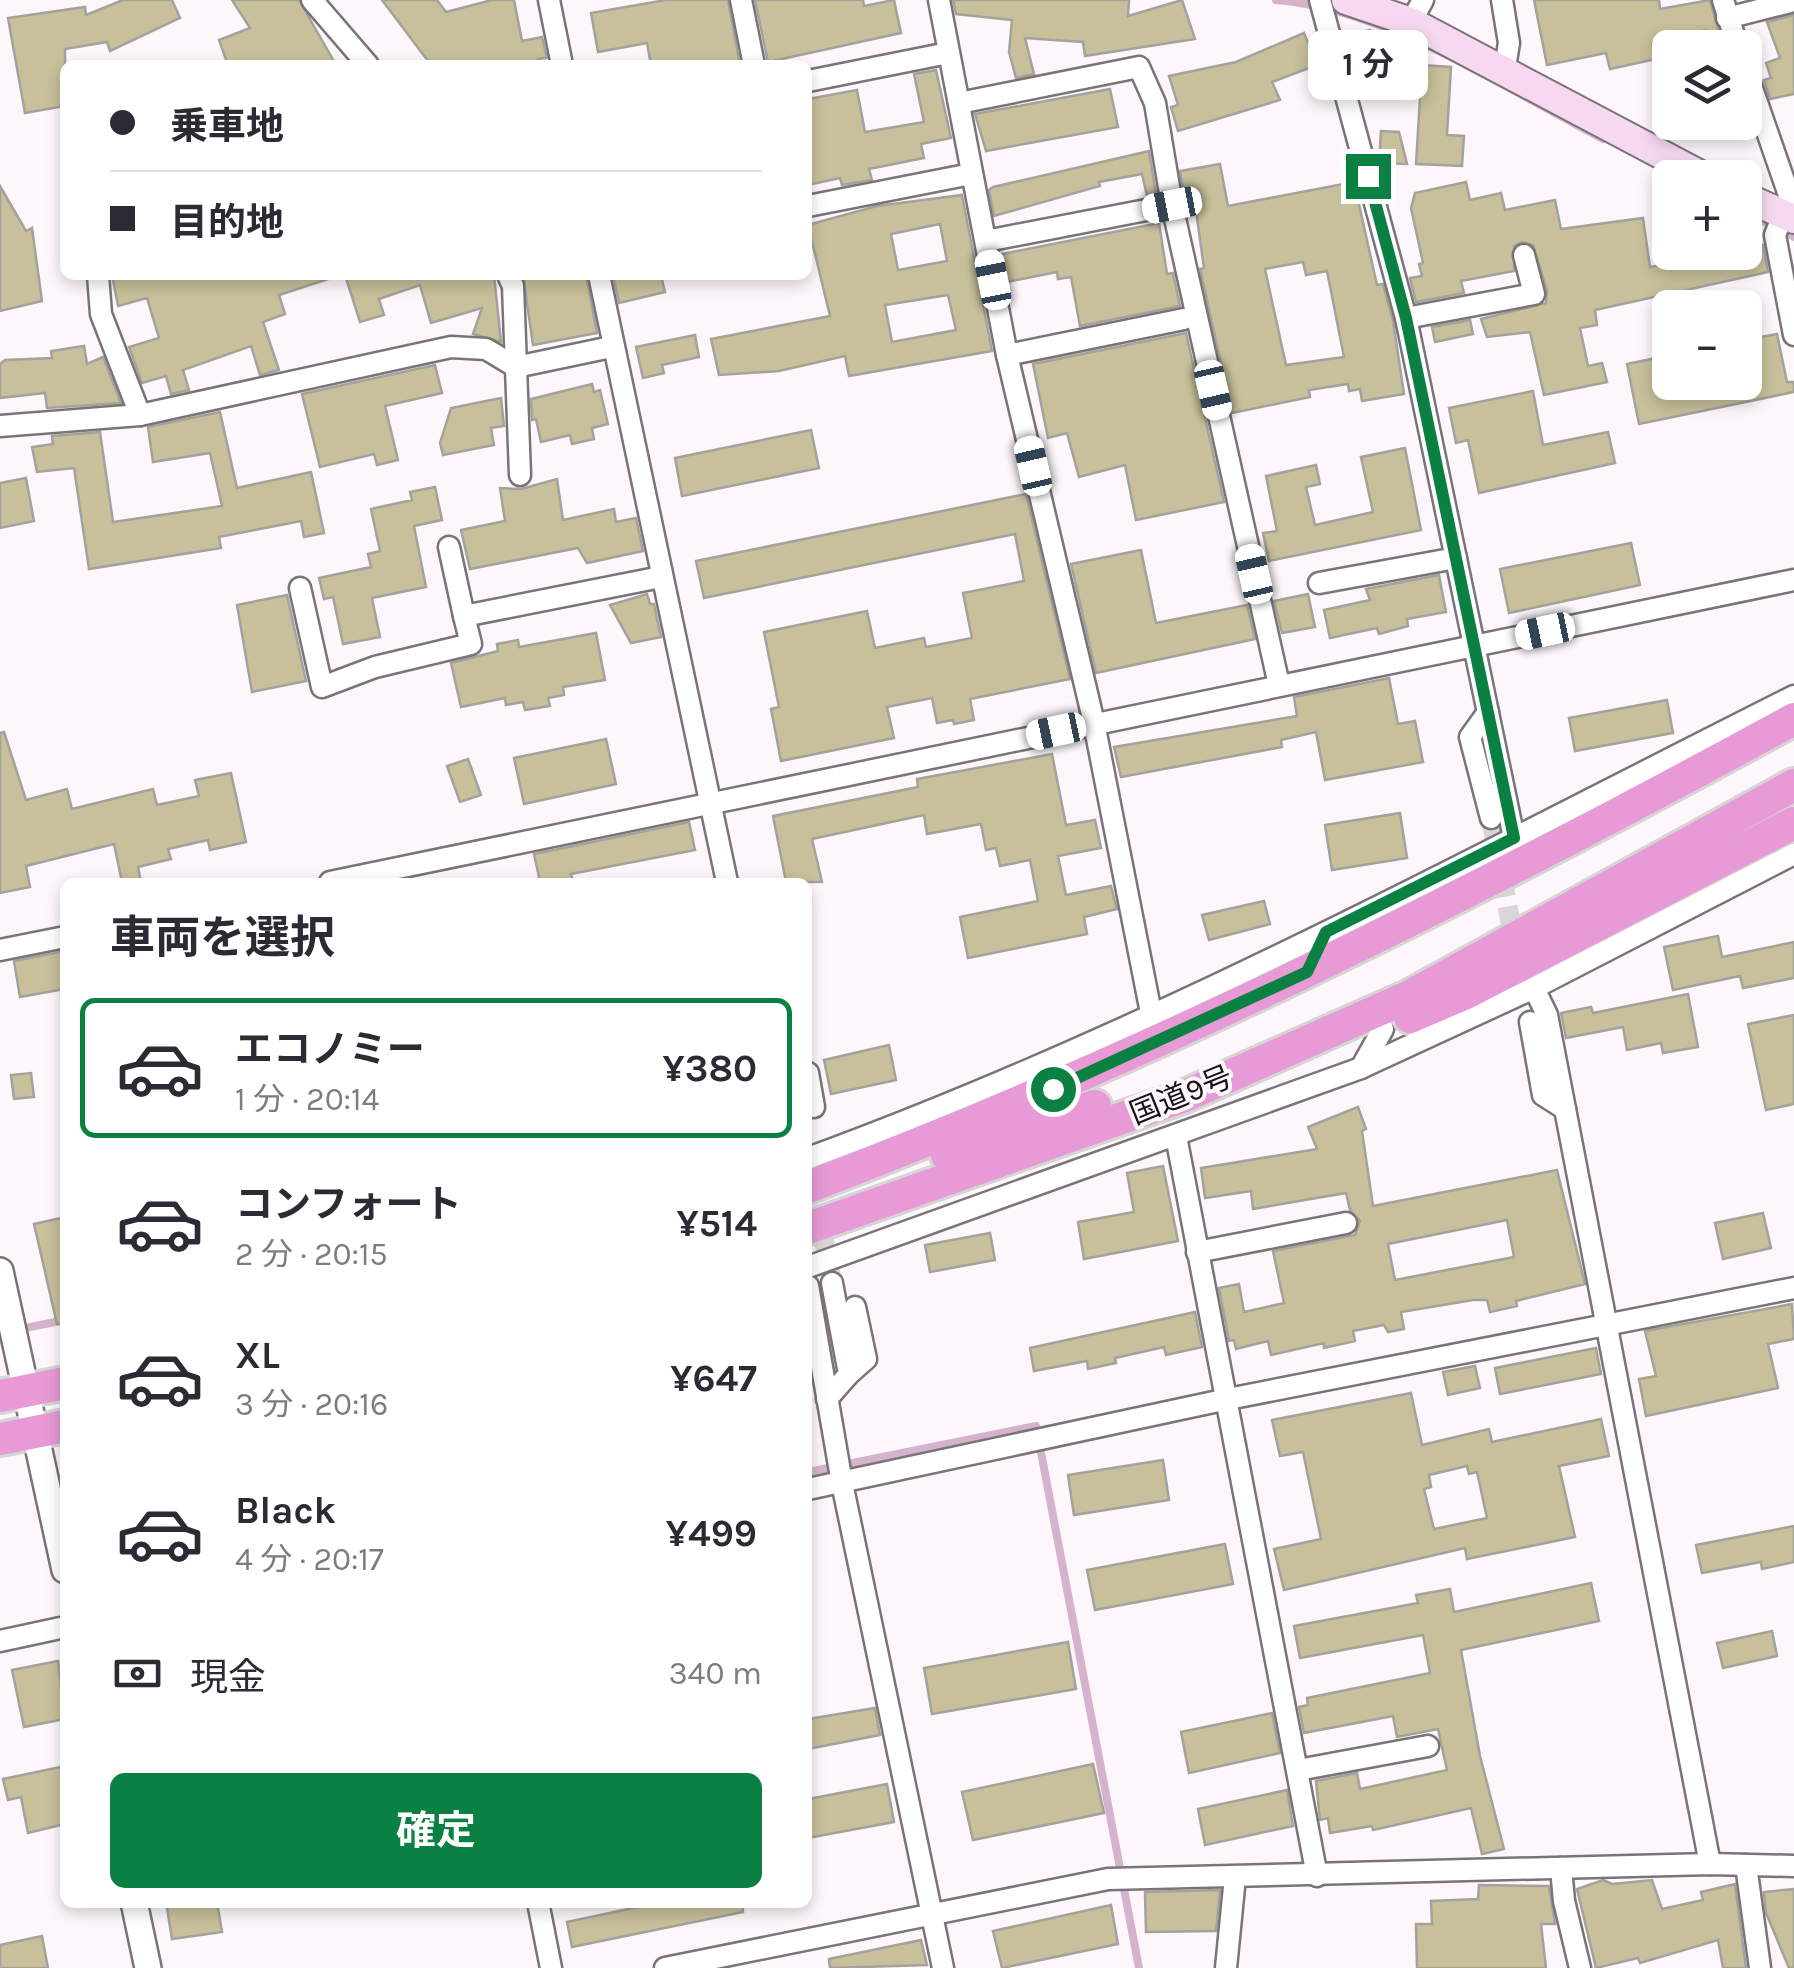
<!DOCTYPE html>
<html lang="ja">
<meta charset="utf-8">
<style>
body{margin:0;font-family:Karla,"Noto Sans JP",sans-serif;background:#f2f2f3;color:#2b2b33;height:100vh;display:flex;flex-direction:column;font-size:38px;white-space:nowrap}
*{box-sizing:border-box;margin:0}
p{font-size:32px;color:#7c7c81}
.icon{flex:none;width:55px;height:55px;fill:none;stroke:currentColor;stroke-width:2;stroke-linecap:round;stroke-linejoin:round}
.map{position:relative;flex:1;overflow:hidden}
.sheet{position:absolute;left:60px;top:878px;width:752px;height:1030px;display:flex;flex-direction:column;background:#fff;border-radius:15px;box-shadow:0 5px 15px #0003}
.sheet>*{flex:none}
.top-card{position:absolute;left:60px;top:60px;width:752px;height:220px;border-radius:15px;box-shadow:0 5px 15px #0003;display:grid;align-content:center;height:220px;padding:0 50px;background:#fff}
.tools{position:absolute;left:1652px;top:30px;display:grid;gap:20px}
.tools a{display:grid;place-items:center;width:110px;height:110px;border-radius:15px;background:#fff;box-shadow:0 5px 15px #0003;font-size:50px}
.end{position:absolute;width:45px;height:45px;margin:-22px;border:12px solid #0b8043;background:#fff;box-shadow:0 0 0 5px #fff}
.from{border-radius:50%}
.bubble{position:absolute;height:70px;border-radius:15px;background:#fff;box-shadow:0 5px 15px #0003;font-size:32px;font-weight:700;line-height:70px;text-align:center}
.car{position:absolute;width:30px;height:60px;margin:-30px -15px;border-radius:12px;box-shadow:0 0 8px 2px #0007;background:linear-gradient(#fff 24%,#345 0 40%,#fff 0 76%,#345 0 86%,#fff 0)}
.top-card b{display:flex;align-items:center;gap:35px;height:95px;font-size:38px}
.top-card b+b{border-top:2px solid #e1e1e2}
.top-card i{width:25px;height:25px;background:#2b2b33}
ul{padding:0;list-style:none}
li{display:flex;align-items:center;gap:30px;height:140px;margin:0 20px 15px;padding:0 30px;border:5px solid transparent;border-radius:15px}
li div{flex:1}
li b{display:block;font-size:38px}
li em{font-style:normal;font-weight:700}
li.selected{border-color:#0b8043}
li>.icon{width:90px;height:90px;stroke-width:1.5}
h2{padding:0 50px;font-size:45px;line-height:120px}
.pay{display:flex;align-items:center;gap:25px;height:110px;padding:0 50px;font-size:38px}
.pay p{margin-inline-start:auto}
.button{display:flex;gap:20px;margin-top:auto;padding:20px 50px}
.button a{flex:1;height:115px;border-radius:15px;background:#0b8043;color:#fff;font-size:40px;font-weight:700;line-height:115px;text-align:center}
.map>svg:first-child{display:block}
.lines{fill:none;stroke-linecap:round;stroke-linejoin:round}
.stream{stroke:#d6b3cc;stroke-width:8}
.building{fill:#c7c09a;stroke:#a3a29c;stroke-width:2.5;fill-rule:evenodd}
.minor-tunnel{stroke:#dad5d8;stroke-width:20;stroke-dasharray:20 10;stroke-linecap:butt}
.minor-casing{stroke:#7a7478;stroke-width:25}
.tertiary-casing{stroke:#7a7478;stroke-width:30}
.secondary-casing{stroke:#7a7478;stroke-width:32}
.trunk-casing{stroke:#d5d5d5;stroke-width:38}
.minor{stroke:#fff;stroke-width:20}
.tertiary{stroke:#fff;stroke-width:25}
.secondary{stroke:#f6d9f0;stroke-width:28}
.trunk{stroke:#e79ad6;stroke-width:32}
.route{stroke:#0b8043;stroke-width:12}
.labels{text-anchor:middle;stroke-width:8;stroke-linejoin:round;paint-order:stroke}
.street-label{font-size:30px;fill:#151315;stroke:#fdf7fb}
</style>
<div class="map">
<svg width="1794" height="1968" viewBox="0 0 1794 1968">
<rect width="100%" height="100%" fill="#fdf7fb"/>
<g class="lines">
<g class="stream">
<path d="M1276,0C1387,9 1504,88 1603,139"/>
<polyline points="1745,212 1794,237"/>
<polyline points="0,1333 65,1320"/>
<polyline points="808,1472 1036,1426 1139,1968"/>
</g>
</g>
<g class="building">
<polygon points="123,0 172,0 180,18 110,51 107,42 65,49 65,106 25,113 8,18 85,7 86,15"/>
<polygon points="232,0 299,0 336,65 228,65 219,40 250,28"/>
<polygon points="382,0 437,0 446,12 492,0 514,0 522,41 542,37 547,58 538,59 539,65 431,65"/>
<polygon points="666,0 728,0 740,65 651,65 647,43 598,52 591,13"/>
<polygon points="755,0 863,0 864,6 894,0 901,33 768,62"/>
<polygon points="953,0 1129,0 1128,16 1182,0 1195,39 1085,56 1083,42 1025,38 1034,74 1016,78 1009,52 1012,20 956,14"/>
<polygon points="1534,0 1659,0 1660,9 1710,0 1722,44 1710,47 1706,30 1652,43 1656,59 1610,69 1606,53 1547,65"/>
<polygon points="1794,15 1794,94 1770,99 1764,80 1771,78 1766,63 1780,58 1767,22"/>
<polygon points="1370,30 1383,77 1360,83 1347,36"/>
<polygon points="1304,33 1317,65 1272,82 1280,100 1178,131 1171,107 1178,105 1169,76 1236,62"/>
<polygon points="1422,65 1451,67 1447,135 1464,136 1462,166 1416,164"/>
<polygon points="936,70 951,138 921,144 924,158 869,169 872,180 842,185 840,178 808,185 808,99 857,90 865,132 924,122 914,74"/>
<polygon points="1110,89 1118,127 986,151 975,114"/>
<polygon points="1381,131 1399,132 1407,164 1379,163"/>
<polygon points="1149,151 1156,194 1147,196 1142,174 1099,182 1100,186 994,216 989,190 993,187"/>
<path d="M1220,164L1228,206L1354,182L1377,285L1383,284L1393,321L1404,394L1362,401L1360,389L1349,391L1348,384L1309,390L1310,397L1232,413L1200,269L1204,268L1195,204L1186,206L1180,171ZM1303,262L1306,275L1327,271L1344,357L1286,365L1265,269Z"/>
<polygon points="1466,182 1470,200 1501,193 1505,210 1555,200 1561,229 1643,218 1650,267 1745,252 1745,248 1763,245 1768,272 1595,310 1597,325 1580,328 1588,366 1602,363 1607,382 1544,395 1530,332 1487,337 1481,319 1546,303 1547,291 1533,245 1522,242 1514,246 1514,271 1461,281 1464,293 1416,302 1410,278 1422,276 1419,264 1423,263 1411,208 1415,193"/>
<polygon points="0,186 26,231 32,228 42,301 0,311"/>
<path d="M962,195L992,351L849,376L845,356L779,371L719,375L711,339L830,316L808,225L877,206ZM940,224L947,261L898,270L891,234ZM948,295L956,330L892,342L885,305Z"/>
<polygon points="1159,223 1167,274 1173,273 1180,306 1080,326 1071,277 1058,279 1057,272 1007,282 1002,254"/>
<polygon points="112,275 328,275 328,279 279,295 285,314 263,322 279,370 260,375 251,346 183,370 189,390 171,394 166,376 142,383 129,347 159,338 147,298 118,306"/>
<polygon points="345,275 494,275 501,342 473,334 482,308 431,323 420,285 379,299 384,315 360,322"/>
<polygon points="523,275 586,275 597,333 533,345"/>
<polygon points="613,275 661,275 665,292 619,303"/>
<polygon points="1470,320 1473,334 1435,342 1432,327"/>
<polygon points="1186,333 1224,502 1136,520 1125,465 1079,477 1067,433 1048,438 1033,364"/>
<polygon points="1777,334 1787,382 1794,382 1794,392 1639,424 1627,364 1670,355 1670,382 1745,382 1745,340"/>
<polygon points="695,335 699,357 662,365 664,373 643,378 636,347"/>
<polygon points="84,346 87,364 103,357 121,403 47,408 45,393 0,398 0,364 5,360 52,358 51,351"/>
<polygon points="435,365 442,393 385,406 398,460 377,465 374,454 320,467 302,394"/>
<polygon points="592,384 594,392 600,390 608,424 592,428 594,439 572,444 570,435 541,442 536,419 532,420 531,399"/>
<polygon points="1533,391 1543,445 1608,432 1615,463 1479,493 1468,440 1456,443 1449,408"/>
<polygon points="501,398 504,426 491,428 494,445 443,455 440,443 451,408"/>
<polygon points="220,412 237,488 311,472 324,533 304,537 301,521 219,537 221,548 89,569 74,468 37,472 32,447 53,444 52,436 100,432 113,522 222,506 210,453 153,462 148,427"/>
<polygon points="811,430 819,468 682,496 675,458"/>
<polygon points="1405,448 1421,530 1269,561 1263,533 1277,531 1266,476 1316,465 1320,484 1306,487 1315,525 1373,512 1361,457"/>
<polygon points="26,478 34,521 0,528 0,483"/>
<polygon points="557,479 563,520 614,509 616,522 636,518 643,551 587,563 578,548 470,569 461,530 505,521 500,488 521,489"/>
<polygon points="435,487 442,520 414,526 426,587 372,598 380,637 343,644 333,597 324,599 319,578 371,567 368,554 380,551 371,509 412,500 410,492"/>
<polygon points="1026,494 1070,679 970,699 974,720 954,724 953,720 937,723 932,698 887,707 894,738 781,761 771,709 779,707 764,632 867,611 875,648 924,638 926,647 972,638 963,593 1024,581 1015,534 704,598 696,561"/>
<polygon points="1631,543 1640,585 1509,613 1500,569"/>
<polygon points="1141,550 1156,623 1247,605 1255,639 1096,673 1071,564"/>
<polygon points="1439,575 1446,612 1407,619 1408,626 1379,634 1377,628 1330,638 1324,610 1370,600 1366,589"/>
<polygon points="647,594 650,604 654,604 661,637 631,643 610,605"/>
<polygon points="1308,594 1315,627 1282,633 1274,601"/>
<polygon points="287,595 306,681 252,692 237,605"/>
<polygon points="596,633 605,680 563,687 564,695 548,698 550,706 525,710 523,702 506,705 505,698 461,707 451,663 498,651 497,644 518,640 519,647"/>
<polygon points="1389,678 1398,724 1415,721 1423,762 1325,780 1316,732 1281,740 1282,747 1121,777 1114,747 1297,716 1294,697"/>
<polygon points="1667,700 1673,733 1575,751 1569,718"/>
<polygon points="4,732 26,800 67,789 72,809 153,789 157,805 199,796 195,780 231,773 246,842 210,850 208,840 168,849 171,859 138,867 141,882 122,882 114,844 26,866 30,887 0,893 0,733"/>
<polygon points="606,739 616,784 524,804 514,758"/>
<polygon points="1052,754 1066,825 1095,820 1101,848 1058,856 1066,895 1111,886 1116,906 1117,909 1084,917 1087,934 968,958 960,917 1038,901 1030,860 1000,866 996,848 986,850 981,824 927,834 924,815 812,839 822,882 786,882 773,816 918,787 917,779"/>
<polygon points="468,759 481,795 460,802 447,766"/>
<polygon points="1400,813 1407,858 1332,870 1325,825"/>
<polygon points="689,822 695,850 571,874 573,882 540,882 534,854"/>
<polygon points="1264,901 1270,924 1209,940 1202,915"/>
<polygon points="1718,936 1722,957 1794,942 1794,978 1743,988 1740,976 1673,990 1664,947"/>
<polygon points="65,951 65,989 20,997 14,961"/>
<polygon points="1688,994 1698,1047 1663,1053 1661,1043 1627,1050 1623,1027 1566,1038 1561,1013 1591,1007 1593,1013"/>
<polygon points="1794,1015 1794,1104 1766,1110 1748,1024"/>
<polygon points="889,1045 896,1080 831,1094 824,1060"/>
<polygon points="31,1073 34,1097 14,1099 11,1075"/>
<path d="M1358,1107L1366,1129L1362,1131L1373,1206L1557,1170L1585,1284L1516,1301L1517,1306L1490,1312L1487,1300H1473L1401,1312L1404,1329L1388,1332L1384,1325L1353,1331L1355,1341L1324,1348V1343L1271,1355L1268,1341L1236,1349L1234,1340L1229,1341L1219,1288L1239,1284L1244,1312L1284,1303L1273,1251L1355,1235L1360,1221L1350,1210L1346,1193L1253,1209L1251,1191L1205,1198L1201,1168L1317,1149L1308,1127ZM1507,1220L1514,1257L1395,1280L1388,1244Z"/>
<polygon points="1163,1166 1178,1241 1084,1259 1078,1222 1134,1212 1127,1173"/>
<polygon points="1763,1213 1771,1248 1723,1259 1715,1223"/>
<polygon points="65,1217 65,1323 57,1324 34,1224"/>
<polygon points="990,1233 995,1260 930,1272 925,1245"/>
<polygon points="1792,1304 1794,1339 1768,1344 1778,1388 1646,1416 1639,1379 1656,1376 1645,1331"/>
<polygon points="1195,1312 1202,1347 1166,1355 1164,1347 1115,1358 1116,1363 1088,1369 1087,1361 1034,1371 1030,1348"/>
<polygon points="1596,1348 1601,1374 1500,1394 1495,1368"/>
<polygon points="1475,1366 1480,1388 1448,1395 1443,1372"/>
<path d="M1411,1393L1422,1445L1489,1429L1492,1442L1601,1419L1609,1456L1559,1466L1575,1537L1467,1559L1465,1548L1284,1590L1274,1549L1321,1539L1303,1452L1280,1456L1272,1420ZM1467,1466L1469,1474L1477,1472L1487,1518L1434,1529L1424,1489L1431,1487L1429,1475Z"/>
<polygon points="1163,1460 1169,1500 1074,1515 1068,1475"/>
<polygon points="1794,1526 1794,1562 1762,1569 1761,1562 1702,1573 1696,1545"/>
<polygon points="1225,1544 1233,1584 1095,1610 1087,1570"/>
<polygon points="1591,1583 1599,1621 1461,1650 1480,1756 1504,1849 1482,1854 1471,1808 1373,1830 1372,1826 1330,1833 1328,1818 1320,1820 1316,1781 1357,1773 1360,1789 1447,1770 1438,1729 1397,1737 1393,1716 1304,1733 1299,1707 1308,1705 1307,1698 1430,1673 1423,1635 1300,1658 1294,1626 1418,1603 1416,1595 1450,1589 1454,1612"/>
<polygon points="1772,1631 1777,1656 1723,1668 1717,1643"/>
<polygon points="1068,1642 1076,1689 932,1714 924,1668"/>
<polygon points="58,1661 65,1719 24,1727 12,1670"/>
<polygon points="875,1708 880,1735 808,1749 808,1719"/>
<polygon points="1272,1713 1280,1753 1189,1773 1181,1732"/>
<polygon points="1093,1764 1104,1813 973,1840 962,1792"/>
<polygon points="65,1766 65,1824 28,1833 21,1797 8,1800 3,1779"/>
<polygon points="887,1784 894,1822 808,1838 808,1799"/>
<polygon points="1287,1790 1293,1826 1205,1845 1198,1809"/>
<polygon points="1603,1880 1612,1884 1652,1880 1662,1909 1703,1900 1701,1892 1735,1884 1746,1968 1723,1968 1718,1940 1640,1963 1638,1958 1596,1968 1577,1889"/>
<polygon points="1479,1885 1549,1886 1555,1924 1541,1924 1546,1968 1417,1968 1416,1924 1432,1924 1431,1901 1478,1899"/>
<polygon points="1794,1889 1794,1968 1789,1968 1766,1913 1764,1892"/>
<polygon points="1220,1890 1216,1931 1146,1932 1145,1892"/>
<polygon points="166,1902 217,1902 222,1932 172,1939"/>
<polygon points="661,1902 742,1902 743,1912 572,1947 567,1922"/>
<polygon points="1111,1905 1118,1944 1002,1968 993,1931"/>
<polygon points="42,1936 48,1968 0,1968 0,1945"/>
<polygon points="921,1940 927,1965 830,1968 829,1959"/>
</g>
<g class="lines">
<g class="minor-tunnel">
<polyline points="1491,818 1515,947"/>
<polyline points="812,1176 832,1283"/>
</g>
<g class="minor-casing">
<g id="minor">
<polyline points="312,0 368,65"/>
<polyline points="549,0 562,65"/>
<polyline points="741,0 754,65"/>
<polyline points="939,0 1007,355 1094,723 1152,1018"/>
<polyline points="1320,0 1406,318 1514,838"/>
<polyline points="1502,0 1509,43 1504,73"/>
<polyline points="1723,0 1738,48"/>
<polyline points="1727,18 1794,1"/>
<polyline points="1411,22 1423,0"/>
<polyline points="1745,68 1790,198 1775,235 1794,335"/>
<polyline points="808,81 948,53"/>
<polyline points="959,103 1139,67 1155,103 1172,205 1279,685"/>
<polyline points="808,206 971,174"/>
<polyline points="986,241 1172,205"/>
<polyline points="98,275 101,314 140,415"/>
<polyline points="508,275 513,286 520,475"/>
<polyline points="599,275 727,882"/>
<polyline points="1406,318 1534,294 1524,255"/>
<polyline points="1007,355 1184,319"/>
<polyline points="0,426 140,415 451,347 486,349 516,367 611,347"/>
<polyline points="449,547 464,616 661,577"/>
<polyline points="1319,583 1456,558"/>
<polyline points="300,588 322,687 375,667 471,644 464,616"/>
<polyline points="1488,712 1470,737 1491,818"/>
<polyline points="330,882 1794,580"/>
<polyline points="0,950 65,937"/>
<polyline points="1534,988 1547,1015 1710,1864"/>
<polyline points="1530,1022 1543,1095 1565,1109"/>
<polyline points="1361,1068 1383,1029"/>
<polyline points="808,1073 814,1107"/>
<polyline points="1176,1136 1317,1876"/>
<path d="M808,1158C1150,1033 1469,859 1794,696"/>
<polyline points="1197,1252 1346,1223"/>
<polyline points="808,1267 1361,1068 1534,988 1794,854"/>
<polyline points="808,1286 842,1483 943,1968"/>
<polyline points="849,1374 866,1359 855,1307"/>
<polyline points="827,1399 849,1374 832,1283"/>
<polyline points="808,1489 1223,1400 1794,1288"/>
<polyline points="0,1641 65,1627"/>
<polyline points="1298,1770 1428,1746"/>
<polyline points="1746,1865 1760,1968"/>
<polyline points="1561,1868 1564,1901 1580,1968"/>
<polyline points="538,1902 551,1968"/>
<polyline points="665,1968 1108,1879 1710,1864 1794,1866"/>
<polyline points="1226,1968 1235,1877"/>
</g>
</g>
<g class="tertiary-casing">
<g id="tertiary">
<polyline points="0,1271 65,1570"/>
<polyline points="134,1902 148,1968"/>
</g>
</g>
<g class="secondary-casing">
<g id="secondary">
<polyline points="1346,0 1411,22 1706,178"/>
<polyline points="1745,197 1794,219"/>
</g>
</g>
<g class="trunk-casing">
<g id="trunk">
<polyline points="1410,1017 1466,993 1794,823"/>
<polyline points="947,1155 1095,1106"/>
<path d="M808,1187C1148,1058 1474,894 1794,719"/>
<polyline points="808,1228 1185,1096 1410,996 1794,785"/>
<polyline points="0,1396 65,1383"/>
<polyline points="0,1439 65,1426"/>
</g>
</g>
<use href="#minor" class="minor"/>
<use href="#tertiary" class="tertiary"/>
<use href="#secondary" class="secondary"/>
<use href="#trunk" class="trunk"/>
</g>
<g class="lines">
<polyline class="route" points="1053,1089 1307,972 1326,932 1514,838 1406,318 1368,176"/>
</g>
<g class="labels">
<g class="street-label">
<text transform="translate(1181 1095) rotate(-22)" y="10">国道9号</text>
</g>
</g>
</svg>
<div class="tools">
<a><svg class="icon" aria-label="layers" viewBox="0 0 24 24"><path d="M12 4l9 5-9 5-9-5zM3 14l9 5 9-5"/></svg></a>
<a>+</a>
<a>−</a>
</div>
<i class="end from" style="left:1053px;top:1089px"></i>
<i class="end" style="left:1368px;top:176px"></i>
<div class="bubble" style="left:1308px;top:30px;width:120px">1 分</div>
<i class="car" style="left:1172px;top:205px;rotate:259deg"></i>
<i class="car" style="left:993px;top:280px;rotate:349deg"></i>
<i class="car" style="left:1213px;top:390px;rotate:167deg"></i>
<i class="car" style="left:1033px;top:466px;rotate:347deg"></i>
<i class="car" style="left:1254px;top:574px;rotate:347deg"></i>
<i class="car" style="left:1545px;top:631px;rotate:258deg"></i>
<i class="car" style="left:1056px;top:731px;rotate:258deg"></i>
<div class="top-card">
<b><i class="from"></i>乗車地</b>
<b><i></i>目的地</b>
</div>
<section class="sheet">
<h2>車両を選択</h2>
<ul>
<li class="selected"><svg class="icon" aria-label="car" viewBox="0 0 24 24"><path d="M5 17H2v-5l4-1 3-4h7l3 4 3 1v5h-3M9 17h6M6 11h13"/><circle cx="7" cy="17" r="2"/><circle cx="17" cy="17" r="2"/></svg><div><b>エコノミー</b><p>1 分 · 20:14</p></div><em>¥380</em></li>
<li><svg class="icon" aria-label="car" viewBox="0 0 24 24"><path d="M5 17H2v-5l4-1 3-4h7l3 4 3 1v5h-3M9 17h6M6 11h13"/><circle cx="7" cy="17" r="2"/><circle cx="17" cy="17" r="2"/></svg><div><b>コンフォート</b><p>2 分 · 20:15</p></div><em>¥514</em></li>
<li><svg class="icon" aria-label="car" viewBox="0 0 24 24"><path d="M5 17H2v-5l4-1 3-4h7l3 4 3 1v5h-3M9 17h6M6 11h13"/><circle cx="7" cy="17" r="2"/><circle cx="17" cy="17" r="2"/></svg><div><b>XL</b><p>3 分 · 20:16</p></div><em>¥647</em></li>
<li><svg class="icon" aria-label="car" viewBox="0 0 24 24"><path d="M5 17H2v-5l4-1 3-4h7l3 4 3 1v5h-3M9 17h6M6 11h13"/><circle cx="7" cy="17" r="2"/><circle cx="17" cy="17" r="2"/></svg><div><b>Black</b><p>4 分 · 20:17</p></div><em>¥499</em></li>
</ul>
<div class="pay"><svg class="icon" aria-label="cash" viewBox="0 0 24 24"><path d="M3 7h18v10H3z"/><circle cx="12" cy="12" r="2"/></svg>現金<p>340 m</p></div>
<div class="button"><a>確定</a></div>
</section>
</div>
